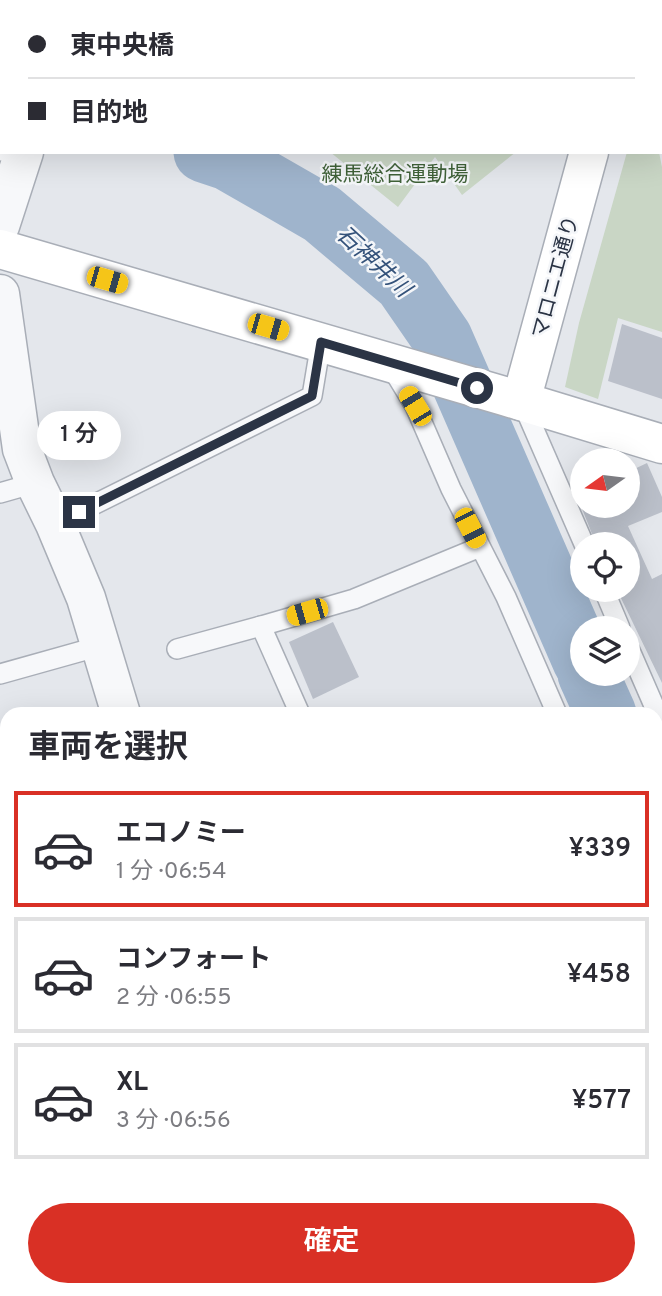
<!DOCTYPE html>
<html lang="ja">
<meta charset="utf-8">
<style>
body{margin:0;font-family:Overpass,"Noto Sans JP",sans-serif;background:#f7f7f7;color:#2b2b33;height:100vh;display:flex;flex-direction:column;font-size:26px;white-space:nowrap}
*{box-sizing:border-box;margin:0}
p{font-size:23px;color:#7c7c81}
.icon{flex:none;width:38px;height:38px;fill:none;stroke:currentColor;stroke-width:2;stroke-linecap:round;stroke-linejoin:round}
.map{position:relative;flex:1;overflow:hidden}
.details{position:absolute;left:0px;top:707px;width:663px;height:590px;display:flex;flex-direction:column;background:#fff;border-radius:21px 21px 0 0;box-shadow:0 7px 28px #0002}
.details>*{flex:none}
.top-card{position:absolute;left:0px;top:0px;width:663px;height:154px;box-shadow:0 7px 28px #0002;display:grid;align-content:center;height:154px;padding:0 28px;background:#fff}
.needle{width:46px;rotate:256deg}
.buttons{position:absolute;left:570px;top:448px;display:grid;gap:14px}
.buttons a{display:grid;place-items:center;width:70px;height:70px;border-radius:50%;background:#fff;box-shadow:0 7px 28px #0002;font-size:35px}
.end{position:absolute;width:32px;height:32px;margin:-16px;border:9px solid #2b3445;background:#fff;box-shadow:0 0 0 4px #fff}
.from{border-radius:50%}
.bubble{position:absolute;height:49px;border-radius:24px;background:#fff;box-shadow:0 7px 28px #0002;font-size:23px;font-weight:600;line-height:49px;text-align:center}
.car{position:absolute;width:21px;height:42px;margin:-21px -10px;border-radius:9px;box-shadow:0 0 5px 2px #0007;background:linear-gradient(#f5c518 24%,#345 0 40%,#f5c518 0 76%,#345 0 86%,#f5c518 0)}
.top-card b{display:flex;align-items:center;gap:24px;height:66px;font-size:26px}
.top-card b+b{border-top:2px solid #e1e1e2}
.top-card i{width:18px;height:18px;background:#2b2b33}
ul{padding:0;list-style:none}
li{display:flex;align-items:center;gap:21px;height:116px;margin:0 14px 10px;padding:0 14px;border:4px solid #e1e1e2;border-radius:0px}
li div{flex:1}
li b{display:block;font-size:26px}
li em{font-style:normal;font-weight:600}
li.current{border-color:#d93025}
li>.icon{width:63px;height:63px;stroke-width:1.5}
h2{padding:0 28px;font-size:32px;line-height:84px}
.button{display:flex;gap:14px;margin-top:auto;padding:14px 28px}
.button a{flex:1;height:80px;border-radius:42px;background:#d93025;color:#fff;font-size:28px;font-weight:600;line-height:80px;text-align:center}
.map>svg:first-child{display:block}
.green{fill:#c9d6c5}
.lines{fill:none;stroke-linecap:round;stroke-linejoin:round}
.river{stroke:#9fb4cc;stroke-width:61}
.building{fill:#bbc0ca}
.lane-casing{stroke:#a9aeb7;stroke-width:22}
.street-casing{stroke:#a9aeb7;stroke-width:41}
.secondary-casing{stroke:#a9aeb7;stroke-width:41}
.lane{stroke:#f7f8fa;stroke-width:19}
.street{stroke:#f7f8fa;stroke-width:38}
.secondary{stroke:#fff;stroke-width:38}
.route{stroke:#2b3445;stroke-width:9}
.labels{text-anchor:middle;stroke-width:5;stroke-linejoin:round;paint-order:stroke}
.park-label{font-size:21px;fill:#3f6138;stroke:#f4f6f9}
.street-label{font-size:21px;fill:#2b3445;stroke:#f4f6f9}
.water-label{font-size:23px;font-style:italic;fill:#34527a;stroke:#f4f6f9}
</style>
<div class="map">
<svg width="662" height="1296" viewBox="0 0 662 1296">
<rect width="100%" height="100%" fill="#e4e7ec"/>
<g class="green">
<polygon points="0,0 600,0 2,2 2,35"/>
<polygon points="330,152 516,152 462,195 435,157 398,207"/>
<polygon points="627,152 659,152 662,167 662,332 618,318 598,399 565,387 579,323"/>
</g>
<g class="lines">
<g class="river">
<polyline points="0,85 2,86"/>
<polyline points="204,152 228,160 322,214 404,283 442,338 583,661"/>
<polyline points="588,674 606,714"/>
</g>
</g>
<g class="building">
<polygon points="622,324 662,338 662,399 608,381"/>
<polygon points="647,463 662,497 662,512 628,526 652,579 662,574 662,683 619,594 628,590 628,544 596,544 577,496 583,493 583,506 628,506 628,472"/>
<polygon points="333,622 359,677 313,699 289,642"/>
</g>
<g class="lines">
<g class="lane-casing">
<g id="lane">
<polyline points="0,150 2,151"/>
<polyline points="390,365 415,406 451,489 506,597 557,714"/>
<polyline points="522,402 584,544"/>
<polyline points="0,493 35,483"/>
<polyline points="55,524 312,396 321,342"/>
<polyline points="604,590 620,628"/>
<polyline points="628,646 662,724"/>
<polyline points="177,649 261,626"/>
<polyline points="0,674 100,646"/>
<polyline points="300,714 261,626 354,599 480,547"/>
<polyline points="656,1038 662,1035"/>
</g>
</g>
<g class="street-casing">
<g id="street">
<polyline points="0,46 2,47"/>
<polyline points="0,226 24,152"/>
<polyline points="0,294 22,449 35,483 55,524 86,598 121,714"/>
<polyline points="656,837 662,834"/>
<polyline points="0,864 7,861"/>
<polyline points="0,1181 7,1198"/>
<polyline points="656,1279 662,1292"/>
<polyline points="43,1290 46,1296"/>
<polyline points="135,1296 148,1290"/>
<polyline points="612,1296 625,1290"/>
</g>
</g>
<g class="secondary-casing">
<g id="secondary">
<polyline points="639,2 639,0"/>
<polyline points="0,249 504,396 662,444"/>
<polyline points="521,401 589,152"/>
</g>
</g>
<use href="#lane" class="lane"/>
<use href="#street" class="street"/>
<use href="#secondary" class="secondary"/>
</g>
<g class="lines">
<polyline class="route" points="79,512 312,396 321,342 477,388"/>
</g>
<g class="labels">
<g class="park-label">
<text x="395" y="181">練馬総合運動場</text>
</g>
<g class="street-label">
<text transform="translate(555 277) rotate(-75)" y="7">マロニエ通り</text>
</g>
<g class="water-label">
<text transform="translate(374 261) rotate(43)" y="8">石神井川</text>
</g>
</g>
</svg>
<div class="buttons">
<a><svg class="needle" viewBox="-14 -14 28 28"><path d="M0-13l5 13h-10z" fill="#e53935"/><path d="M0 13l5-13h-10z" fill="#7c7c81"/></svg></a>
<a><svg class="icon" aria-label="locate" viewBox="0 0 24 24"><circle cx="12" cy="12" r="6"/><path d="M12 2v4M12 18v4M2 12h4M18 12h4"/></svg></a>
<a><svg class="icon" aria-label="layers" viewBox="0 0 24 24"><path d="M12 4l9 5-9 5-9-5zM3 14l9 5 9-5"/></svg></a>
</div>
<i class="end from" style="left:477px;top:388px"></i>
<i class="end" style="left:79px;top:512px"></i>
<div class="bubble" style="left:37px;top:411px;width:84px">1 分</div>
<i class="car" style="left:107px;top:280px;rotate:106deg"></i>
<i class="car" style="left:268px;top:327px;rotate:106deg"></i>
<i class="car" style="left:415px;top:406px;rotate:329deg"></i>
<i class="car" style="left:470px;top:528px;rotate:153deg"></i>
<i class="car" style="left:307px;top:612px;rotate:254deg"></i>
<div class="top-card">
<b><i class="from"></i>東中央橋</b>
<b><i></i>目的地</b>
</div>
<section class="details">
<h2>車両を選択</h2>
<ul>
<li class="current"><svg class="icon" aria-label="car" viewBox="0 0 24 24"><path d="M5 17H2v-5l4-1 3-4h7l3 4 3 1v5h-3M9 17h6M6 11h13"/><circle cx="7" cy="17" r="2"/><circle cx="17" cy="17" r="2"/></svg><div><b>エコノミー</b><p>1 分 · 06:54</p></div><em>¥339</em></li>
<li><svg class="icon" aria-label="car" viewBox="0 0 24 24"><path d="M5 17H2v-5l4-1 3-4h7l3 4 3 1v5h-3M9 17h6M6 11h13"/><circle cx="7" cy="17" r="2"/><circle cx="17" cy="17" r="2"/></svg><div><b>コンフォート</b><p>2 分 · 06:55</p></div><em>¥458</em></li>
<li><svg class="icon" aria-label="car" viewBox="0 0 24 24"><path d="M5 17H2v-5l4-1 3-4h7l3 4 3 1v5h-3M9 17h6M6 11h13"/><circle cx="7" cy="17" r="2"/><circle cx="17" cy="17" r="2"/></svg><div><b>XL</b><p>3 分 · 06:56</p></div><em>¥577</em></li>
</ul>
<div class="button"><a>確定</a></div>
</section>
</div>
